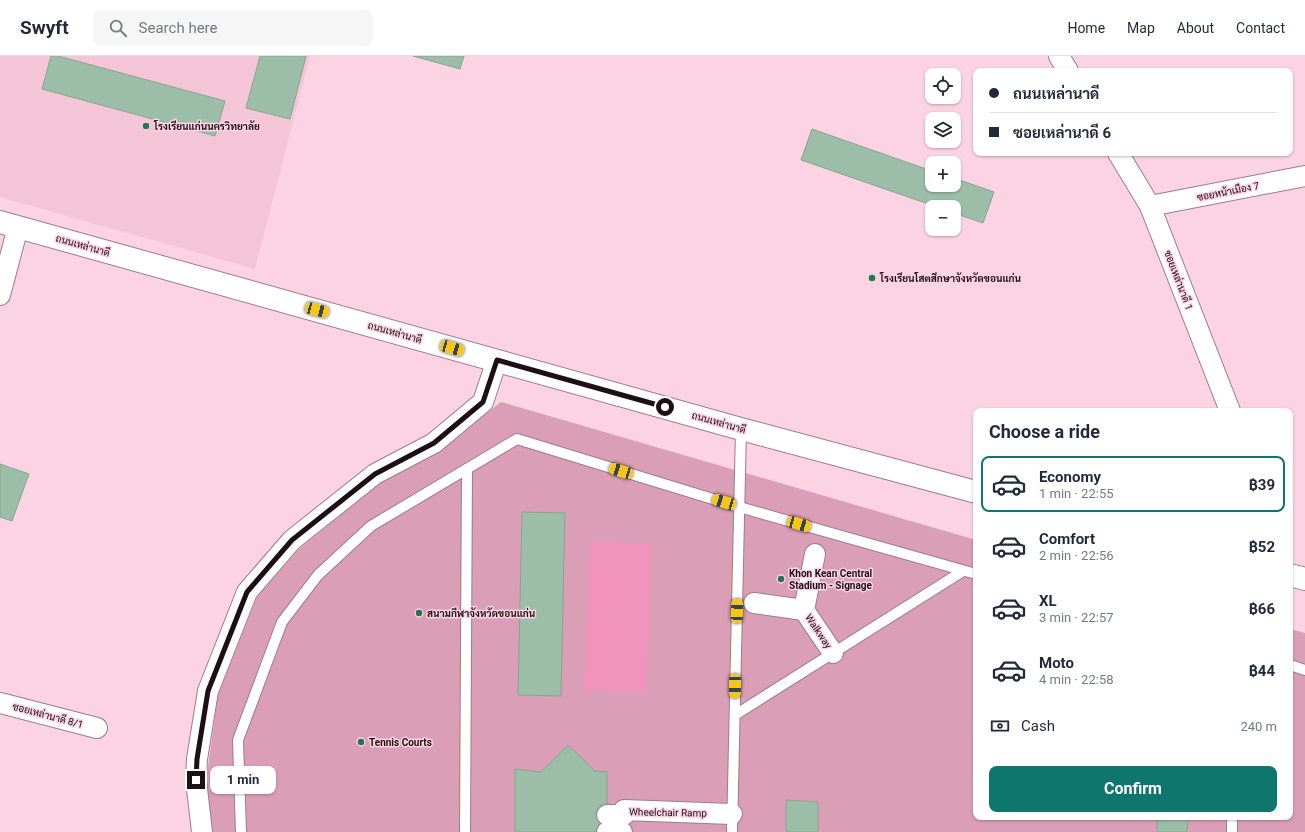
<!DOCTYPE html>
<meta charset="utf-8">
<style>
body{margin:0;font-family:Roboto,Sarabun,sans-serif;background:#f6f6f7;color:#1f2937;height:100vh;display:flex;flex-direction:column;font-size:15px;white-space:nowrap}
*{box-sizing:border-box;margin:0}
p{font-size:13px;color:#747a83}
.icon{flex:none;width:22px;height:22px;fill:none;stroke:currentColor;stroke-width:2;stroke-linecap:round;stroke-linejoin:round}
.map{position:relative;flex:1;overflow:hidden}
.side{position:absolute;left:973px;top:352px;width:320px;height:412px;display:flex;flex-direction:column;background:#fff;border-radius:8px;box-shadow:0 1px 3px #0004}
.side>*{flex:none}
.guide{position:absolute;left:973px;top:12px;width:320px;height:88px;border-radius:8px;box-shadow:0 1px 3px #0004;display:grid;align-content:center;height:88px;padding:0 16px;background:#fff}
.tools{position:absolute;left:925px;top:12px;display:grid;gap:8px}
.tools a{display:grid;place-items:center;width:36px;height:36px;border-radius:8px;background:#fff;box-shadow:0 1px 3px #0004;font-size:20px}
.end{position:absolute;width:18px;height:18px;margin:-9px;border:5px solid #1d1015;background:#fff;box-shadow:0 0 0 2px #fff}
.from{border-radius:50%}
.bubble{position:absolute;height:28px;border-radius:8px;background:#fff;box-shadow:0 1px 3px #0004;font-size:13px;font-weight:700;line-height:28px;text-align:center}
.car{position:absolute;width:12px;height:24px;margin:-12px -6px;border-radius:5px;box-shadow:0 0 3px 1px #0007;background:linear-gradient(#f5c518 24%,#345 0 40%,#f5c518 0 76%,#345 0 86%,#f5c518 0)}
.guide b{display:flex;align-items:center;gap:14px;height:38px;font-size:15px}
.guide b+b{border-top:1px solid #e0e1e3}
.guide i{width:10px;height:10px;background:#1f2937}
ul{padding:0;list-style:none}
li{display:flex;align-items:center;gap:12px;height:56px;margin:0 8px 6px;padding:0 8px;border:2px solid transparent;border-radius:8px}
li div{flex:1}
li b{display:block;font-size:15px}
li em{font-style:normal;font-weight:700}
li.on{border-color:#0f766e}
li>.icon{width:36px;height:36px;stroke-width:1.5}
h2{padding:0 16px;font-size:18px;line-height:48px}
.pay{display:flex;align-items:center;gap:10px;height:44px;padding:0 16px;font-size:15px}
.pay p{margin-inline-start:auto}
.action{display:flex;gap:8px;margin-top:auto;padding:8px 16px}
.action a{flex:1;height:46px;border-radius:8px;background:#0f766e;color:#fff;font-size:16px;font-weight:700;line-height:46px;text-align:center}
header{display:flex;align-items:center;gap:24px;box-sizing:border-box;height:56px;padding:0 20px;background:#fff;border-bottom:1px solid #e0e1e3}
header strong{font-size:19px}
nav{display:flex;gap:22px;margin-inline-start:auto;font-size:14px}
.search{width:280px;height:36px;background:#f6f6f7;display:flex;align-items:center;gap:10px;box-sizing:border-box;padding:0 14px;border-radius:8px;color:#747a83;font-size:15px}
.map>svg:first-child{display:block}
.built{fill:#f4c5d7}
.green{fill:#da9eb6}
.water{fill:#f193ba}
.building{fill:#9cbda7;stroke:#86a691}
.lines{fill:none;stroke-linecap:round;stroke-linejoin:round}
.lane-casing{stroke:#9f7b89;stroke-width:12}
.street-casing{stroke:#9f7b89;stroke-width:22}
.secondary-casing{stroke:#9f7b89;stroke-width:24}
.lane{stroke:#fff;stroke-width:10}
.street{stroke:#fff;stroke-width:20}
.secondary{stroke:#fff;stroke-width:22}
.route{stroke:#1d1015;stroke-width:5}
.poi-dot{fill:#23784b;stroke:#fbd3e2;stroke-width:1.5}
.labels{text-anchor:middle;stroke-width:3;stroke-linejoin:round;paint-order:stroke}
.poi-label{font-size:10px;font-weight:bold;fill:#1d1015;stroke:#fbd3e2;text-anchor:start}
.street-label{font-size:10px;fill:#1d1015;stroke:#fbd3e2}
</style>
<header>
<strong>Swyft</strong>
<div class="search"><svg class="icon" aria-label="search" viewBox="0 0 24 24"><circle cx="10" cy="10" r="6"/><path d="M15 15l6 6"/></svg>Search here</div>
<nav><a>Home</a><a>Map</a><a>About</a><a>Contact</a></nav>
</header>
<div class="map">
<svg width="1305" height="776" viewBox="0 0 1305 776">
<rect width="100%" height="100%" fill="#fbd3e2"/>
<polygon class="built" points="0,0 310,0 255,213 0,141"/>
<polygon class="green" points="501,346 976,484 976,761 1290,761 1290,573 1305,577 1305,776 211,776 206,725 218,639 257,541 299,493 379,427 438,395"/>
<polygon class="water" points="590,485 652,488 646,636 584,633"/>
<g class="building">
<polygon points="51,0 58,0 225,45 215,80 42,33"/>
<polygon points="260,0 306,0 290,63 246,52"/>
<polygon points="413,0 464,0 460,13"/>
<polygon points="812,73 932,115 932,129 954,129 954,122 994,136 983,167 954,157 954,151 937,151 801,104"/>
<polygon points="0,408 29,418 12,465 0,461"/>
<polygon points="522,456 565,457 561,640 518,639"/>
<polygon points="568,689 595,715 607,716 607,776 515,776 515,713 541,716"/>
<polygon points="786,744 818,746 818,776 786,776"/>
<polygon points="1157,761 1188,761 1187,776 1157,776"/>
</g>
<g class="lines">
<g class="lane-casing">
<g id="lane">
<polyline points="1290,609 1305,614"/>
<polyline points="735,659 963,515"/>
<polyline points="241,776 238,684 282,566 318,519 371,470 517,383 739,451 976,518"/>
<polyline points="465,776 467,413"/>
<polyline points="732,776 741,373"/>
<polyline points="1232,776 1232,761"/>
</g>
</g>
<g class="street-casing">
<g id="street">
<polyline points="1059,0 1068,15"/>
<polyline points="1118,97 1150,150 1230,355"/>
<polyline points="1150,150 1305,120"/>
<polyline points="0,239 18,171"/>
<polyline points="815,498 804,554 833,597"/>
<polyline points="754,547 804,554"/>
<polyline points="0,647 97,672"/>
<polyline points="607,759 624,759 624,754 732,758"/>
<polyline points="202,776 196,724 197,703 208,635 247,536 292,484 375,418 434,387 483,346 497,304"/>
<polyline points="607,776 622,776"/>
</g>
</g>
<g class="secondary-casing">
<g id="secondary">
<polyline points="0,166 741,373 976,436"/>
<polyline points="1290,519 1305,523"/>
</g>
</g>
<use href="#lane" class="lane"/>
<use href="#street" class="street"/>
<use href="#secondary" class="secondary"/>
</g>
<g class="lines">
<polyline class="route" points="196,724 197,703 208,635 247,536 292,484 375,418 434,387 483,346 497,304 665,351"/>
</g>
<g class="poi-dot">
<circle cx="146" cy="70" r="4"/>
<circle cx="872" cy="222" r="4"/>
<circle cx="781" cy="523" r="4"/>
<circle cx="419" cy="557" r="4"/>
<circle cx="361" cy="686" r="4"/>
</g>
<g class="labels">
<g class="poi-label">
<text x="154" y="74">โรงเรียนแก่นนครวิทยาลัย</text>
<text x="880" y="226">โรงเรียนโสตสึกษาจังหวัดขอนแก่น</text>
<text x="789" y="521">Khon Kean Central<tspan x="789" dy="12">Stadium - Signage</tspan></text>
<text x="427" y="561">สนามกีฬาจังหวัดขอนแก่น</text>
<text x="369" y="690">Tennis Courts</text>
</g>
<g class="street-label">
<text transform="translate(1228 135) rotate(-11)" y="4">ซอยหน้าเมือง 7</text>
<text transform="translate(83 189) rotate(16)" y="4">ถนนเหล่านาดี</text>
<text transform="translate(1179 224) rotate(69)" y="4">ซอยเหล่านาดี 1</text>
<text transform="translate(395 276) rotate(16)" y="4">ถนนเหล่านาดี</text>
<text transform="translate(719 366) rotate(16)" y="4">ถนนเหล่านาดี</text>
<text transform="translate(819 575) rotate(56)" y="4">Walkway</text>
<text transform="translate(48 659) rotate(15)" y="4">ซอยเหล่านาดี 8/1</text>
<text transform="translate(668 756) rotate(1)" y="4">Wheelchair Ramp</text>
</g>
</g>
</svg>
<div class="tools">
<a><svg class="icon" aria-label="locate" viewBox="0 0 24 24"><circle cx="12" cy="12" r="6"/><path d="M12 2v4M12 18v4M2 12h4M18 12h4"/></svg></a>
<a><svg class="icon" aria-label="layers" viewBox="0 0 24 24"><path d="M12 4l9 5-9 5-9-5zM3 14l9 5 9-5"/></svg></a>
<a>+</a>
<a>−</a>
</div>
<i class="end from" style="left:665px;top:351px"></i>
<i class="end" style="left:196px;top:724px"></i>
<div class="bubble" style="left:210px;top:710px;width:66px">1 min</div>
<i class="car" style="left:317px;top:254px;rotate:105deg"></i>
<i class="car" style="left:452px;top:292px;rotate:106deg"></i>
<i class="car" style="left:621px;top:415px;rotate:287deg"></i>
<i class="car" style="left:724px;top:446px;rotate:287deg"></i>
<i class="car" style="left:799px;top:468px;rotate:106deg"></i>
<i class="car" style="left:737px;top:555px;rotate:2deg"></i>
<i class="car" style="left:735px;top:630px;rotate:181deg"></i>
<div class="guide">
<b><i class="from"></i>ถนนเหล่านาดี</b>
<b><i></i>ซอยเหล่านาดี 6</b>
</div>
<section class="side">
<h2>Choose a ride</h2>
<ul>
<li class="on"><svg class="icon" aria-label="car" viewBox="0 0 24 24"><path d="M5 17H2v-5l4-1 3-4h7l3 4 3 1v5h-3M9 17h6M6 11h13"/><circle cx="7" cy="17" r="2"/><circle cx="17" cy="17" r="2"/></svg><div><b>Economy</b><p>1 min · 22:55</p></div><em>฿39</em></li>
<li><svg class="icon" aria-label="car" viewBox="0 0 24 24"><path d="M5 17H2v-5l4-1 3-4h7l3 4 3 1v5h-3M9 17h6M6 11h13"/><circle cx="7" cy="17" r="2"/><circle cx="17" cy="17" r="2"/></svg><div><b>Comfort</b><p>2 min · 22:56</p></div><em>฿52</em></li>
<li><svg class="icon" aria-label="car" viewBox="0 0 24 24"><path d="M5 17H2v-5l4-1 3-4h7l3 4 3 1v5h-3M9 17h6M6 11h13"/><circle cx="7" cy="17" r="2"/><circle cx="17" cy="17" r="2"/></svg><div><b>XL</b><p>3 min · 22:57</p></div><em>฿66</em></li>
<li><svg class="icon" aria-label="car" viewBox="0 0 24 24"><path d="M5 17H2v-5l4-1 3-4h7l3 4 3 1v5h-3M9 17h6M6 11h13"/><circle cx="7" cy="17" r="2"/><circle cx="17" cy="17" r="2"/></svg><div><b>Moto</b><p>4 min · 22:58</p></div><em>฿44</em></li>
</ul>
<div class="pay"><svg class="icon" aria-label="cash" viewBox="0 0 24 24"><path d="M3 7h18v10H3z"/><circle cx="12" cy="12" r="2"/></svg>Cash<p>240 m</p></div>
<div class="action"><a>Confirm</a></div>
</section>
</div>
